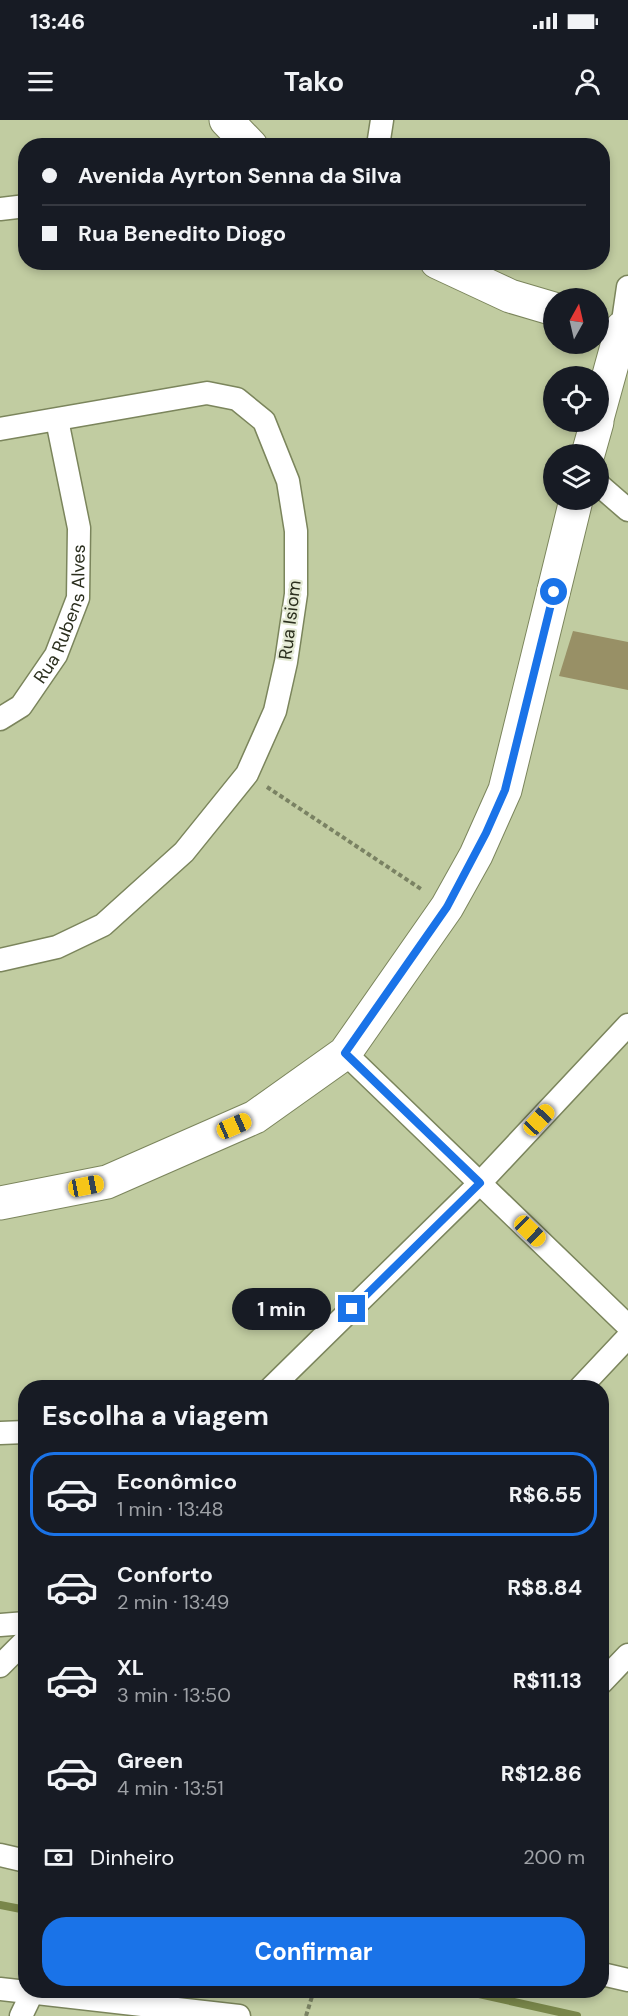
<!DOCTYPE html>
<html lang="pt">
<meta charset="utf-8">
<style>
body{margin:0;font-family:"DM Sans",sans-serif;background:#20242c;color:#f1f3f6;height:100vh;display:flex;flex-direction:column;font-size:22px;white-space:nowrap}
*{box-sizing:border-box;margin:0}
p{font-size:20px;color:#9ea1a6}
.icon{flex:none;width:33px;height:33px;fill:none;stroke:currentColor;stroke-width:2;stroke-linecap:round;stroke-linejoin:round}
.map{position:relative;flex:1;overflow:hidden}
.panel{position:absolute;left:18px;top:1260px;width:591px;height:618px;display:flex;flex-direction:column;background:#171b24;border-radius:24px;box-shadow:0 3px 9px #0003}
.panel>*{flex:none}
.guide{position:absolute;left:18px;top:18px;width:592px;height:132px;border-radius:24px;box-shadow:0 3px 9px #0003;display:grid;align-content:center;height:132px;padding:0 24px;background:#171b24}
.needle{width:39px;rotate:8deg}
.fabs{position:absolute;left:543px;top:168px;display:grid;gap:12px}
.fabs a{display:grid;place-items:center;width:66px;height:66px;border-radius:50%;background:#171b24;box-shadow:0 3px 9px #0003;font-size:30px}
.end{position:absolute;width:27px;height:27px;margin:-14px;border:8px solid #1a73e8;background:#fff;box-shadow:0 0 0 3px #fff}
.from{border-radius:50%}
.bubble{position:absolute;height:42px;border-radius:21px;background:#171b24;box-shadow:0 3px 9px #0003;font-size:20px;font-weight:700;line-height:42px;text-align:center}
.car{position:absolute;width:18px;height:36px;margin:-18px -9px;border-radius:8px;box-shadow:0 0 4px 2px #0007;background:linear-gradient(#f5c518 24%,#345 0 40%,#f5c518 0 76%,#345 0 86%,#f5c518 0)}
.guide b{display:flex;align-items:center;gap:21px;height:57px;font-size:22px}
.guide b+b{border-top:2px solid #363941}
.guide i{width:15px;height:15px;background:#f1f3f6}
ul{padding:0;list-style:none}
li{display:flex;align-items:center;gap:18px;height:84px;margin:0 12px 9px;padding:0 12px;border:3px solid transparent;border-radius:24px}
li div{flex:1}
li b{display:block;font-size:22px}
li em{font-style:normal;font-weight:700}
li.active{border-color:#1a73e8}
li>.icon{width:54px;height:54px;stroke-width:1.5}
h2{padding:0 24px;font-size:27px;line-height:72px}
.pay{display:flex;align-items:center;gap:15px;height:66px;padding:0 24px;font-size:22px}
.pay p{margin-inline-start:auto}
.action{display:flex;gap:12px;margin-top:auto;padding:12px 24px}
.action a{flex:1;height:69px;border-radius:24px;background:#1a73e8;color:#fff;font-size:24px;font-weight:700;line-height:69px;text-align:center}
.status{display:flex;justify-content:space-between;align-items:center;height:42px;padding:0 30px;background:#171b24;direction:ltr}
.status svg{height:16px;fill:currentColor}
header{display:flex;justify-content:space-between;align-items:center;height:78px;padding:0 24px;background:#171b24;font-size:27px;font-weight:700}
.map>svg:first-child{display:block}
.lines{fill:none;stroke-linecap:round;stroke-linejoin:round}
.stream{stroke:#79864a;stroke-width:8}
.building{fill:#989066}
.street-casing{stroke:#7b855c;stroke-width:25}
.secondary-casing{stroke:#7b855c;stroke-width:35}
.path{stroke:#7a8263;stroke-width:4;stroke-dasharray:4.5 3;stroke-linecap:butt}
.street{stroke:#fff;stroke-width:22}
.secondary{stroke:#fff;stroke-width:33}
.route{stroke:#1a73e8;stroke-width:8}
.labels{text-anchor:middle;stroke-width:4.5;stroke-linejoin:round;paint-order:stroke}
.street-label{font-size:18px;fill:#2b2f1e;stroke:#e4ead4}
</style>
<div class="status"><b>13:46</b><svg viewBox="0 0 49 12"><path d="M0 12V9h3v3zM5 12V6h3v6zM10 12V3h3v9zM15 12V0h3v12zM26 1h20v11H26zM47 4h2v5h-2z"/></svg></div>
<header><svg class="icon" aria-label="menu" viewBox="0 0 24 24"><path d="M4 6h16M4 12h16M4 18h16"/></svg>Tako<svg class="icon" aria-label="person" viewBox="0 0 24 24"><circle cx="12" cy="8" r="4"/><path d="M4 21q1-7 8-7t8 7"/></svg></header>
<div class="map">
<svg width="628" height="1896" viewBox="0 0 628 1896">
<rect width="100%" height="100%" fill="#c1cca1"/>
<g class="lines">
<g class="stream">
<polyline points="0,1785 26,1790"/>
<polyline points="461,1870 577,1896"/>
</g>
</g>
<polygon class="building" points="573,511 628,522 628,570 559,556"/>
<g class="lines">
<g class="street-casing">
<g id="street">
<polyline points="378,26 382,0"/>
<polyline points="0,89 26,86"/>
<polyline points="622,208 628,167"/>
<polyline points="0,309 207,273 237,279 264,301 288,361 296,411 296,474 286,542 275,591 247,654 184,732 103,805 57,827 0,840"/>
<polyline points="598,364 628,390"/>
<path id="s1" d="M0,599L21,586L56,535L78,478L79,408L57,300"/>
<polyline points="345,933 628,1206"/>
<polyline points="271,1268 480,1063 628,905"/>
<polyline points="580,1268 628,1217"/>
<polyline points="0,1313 26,1312"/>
<polyline points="0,1505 26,1503"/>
<polyline points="0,1546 26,1520"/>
<polyline points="602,1562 628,1535"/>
<polyline points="0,1735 26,1741"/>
<polyline points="602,1854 628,1860"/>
<polyline points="0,1869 239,1896"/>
<polyline points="21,1896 32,1873"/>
</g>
</g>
<g class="secondary-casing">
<g id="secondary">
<polyline points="226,0 251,26"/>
<polyline points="437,142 510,176 554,189"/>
<polyline points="598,295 622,208"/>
<polyline points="588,334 597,302"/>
<polyline points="0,1083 107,1062 255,997 345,933 447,787 476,735 505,670 576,380"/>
</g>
</g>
<g class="path">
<polyline points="267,667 421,769"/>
<polyline points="306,1896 314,1870"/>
</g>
<use href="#street" class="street"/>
<use href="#secondary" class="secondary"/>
</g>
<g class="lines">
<polyline class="route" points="352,1189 480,1063 345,933 447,787 486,713 505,670 554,472"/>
</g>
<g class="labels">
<g class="street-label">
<text dy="6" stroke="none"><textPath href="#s1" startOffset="128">Rua Rubens Alves</textPath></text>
<text transform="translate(290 500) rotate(-83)" y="6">Rua Isiom</text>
</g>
</g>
</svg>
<div class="fabs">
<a><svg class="needle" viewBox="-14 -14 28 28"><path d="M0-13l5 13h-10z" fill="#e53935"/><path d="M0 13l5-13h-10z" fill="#9ea1a6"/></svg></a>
<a><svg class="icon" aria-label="locate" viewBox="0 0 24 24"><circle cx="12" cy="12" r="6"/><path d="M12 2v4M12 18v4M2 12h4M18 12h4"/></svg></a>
<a><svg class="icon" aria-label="layers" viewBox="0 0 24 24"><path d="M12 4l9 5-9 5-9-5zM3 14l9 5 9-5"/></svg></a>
</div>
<i class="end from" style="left:554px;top:472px"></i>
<i class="end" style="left:352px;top:1189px"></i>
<div class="bubble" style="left:232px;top:1168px;width:99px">1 min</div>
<i class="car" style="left:539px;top:1000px;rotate:43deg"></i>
<i class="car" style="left:234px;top:1006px;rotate:66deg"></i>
<i class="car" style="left:86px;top:1066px;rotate:79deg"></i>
<i class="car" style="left:530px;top:1111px;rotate:134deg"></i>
<div class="guide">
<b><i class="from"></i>Avenida Ayrton Senna da Silva</b>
<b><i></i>Rua Benedito Diogo</b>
</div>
<section class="panel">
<h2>Escolha a viagem</h2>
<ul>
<li class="active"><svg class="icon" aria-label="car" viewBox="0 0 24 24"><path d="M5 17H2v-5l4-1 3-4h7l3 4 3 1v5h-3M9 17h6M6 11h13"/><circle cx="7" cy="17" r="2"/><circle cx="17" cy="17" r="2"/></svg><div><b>Econômico</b><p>1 min · 13:48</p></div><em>R$6.55</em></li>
<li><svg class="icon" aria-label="car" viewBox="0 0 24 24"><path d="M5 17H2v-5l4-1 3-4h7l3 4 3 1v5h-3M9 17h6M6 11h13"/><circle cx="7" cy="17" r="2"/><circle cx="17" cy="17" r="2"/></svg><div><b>Conforto</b><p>2 min · 13:49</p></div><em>R$8.84</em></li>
<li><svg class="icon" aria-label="car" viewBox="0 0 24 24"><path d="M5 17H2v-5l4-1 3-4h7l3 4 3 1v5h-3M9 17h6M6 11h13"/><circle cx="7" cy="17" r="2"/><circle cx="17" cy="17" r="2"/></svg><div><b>XL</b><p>3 min · 13:50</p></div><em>R$11.13</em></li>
<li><svg class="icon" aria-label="car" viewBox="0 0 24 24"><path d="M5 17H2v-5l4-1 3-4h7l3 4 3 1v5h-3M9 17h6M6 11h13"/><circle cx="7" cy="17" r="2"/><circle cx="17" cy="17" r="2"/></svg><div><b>Green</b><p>4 min · 13:51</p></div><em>R$12.86</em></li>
</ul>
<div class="pay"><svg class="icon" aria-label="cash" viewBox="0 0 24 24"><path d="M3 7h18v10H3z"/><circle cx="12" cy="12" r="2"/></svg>Dinheiro<p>200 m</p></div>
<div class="action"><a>Confirmar</a></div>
</section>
</div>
